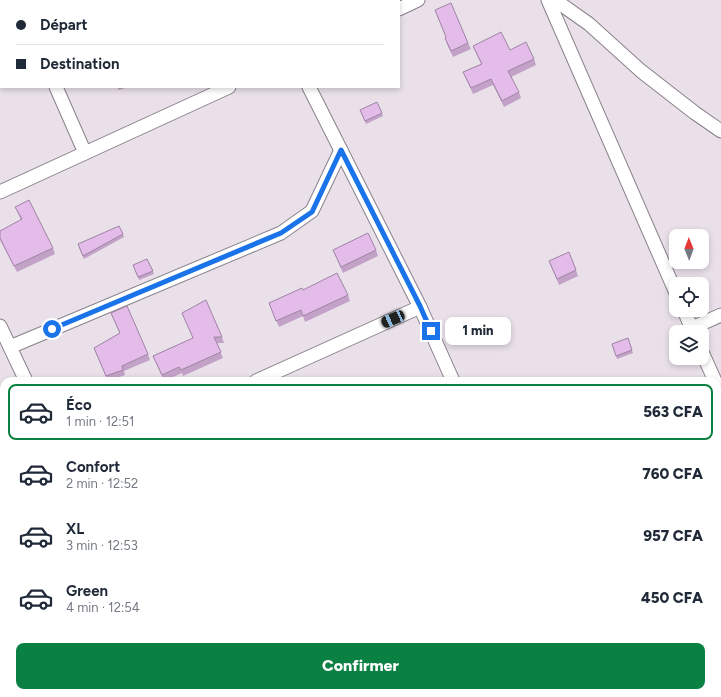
<!DOCTYPE html>
<html lang="fr">
<meta charset="utf-8">
<style>
body{margin:0;font-family:Figtree,sans-serif;background:#f6f6f7;color:#1f2937;height:100vh;display:flex;flex-direction:column;font-size:15px;white-space:nowrap}
*{box-sizing:border-box;margin:0}
p{font-size:13px;color:#747a83}
.icon{flex:none;width:22px;height:22px;fill:none;stroke:currentColor;stroke-width:2;stroke-linecap:round;stroke-linejoin:round}
.map{position:relative;flex:1;overflow:hidden}
.drawer{position:absolute;left:0px;top:377px;width:721px;height:320px;display:flex;flex-direction:column;background:#fff;border-radius:12px 12px 0 0;box-shadow:0 2px 6px #0003}
.drawer>*{flex:none}
.banner{position:absolute;left:0px;top:0px;width:400px;height:88px;box-shadow:0 2px 6px #0003;display:grid;align-content:center;height:88px;padding:0 16px;background:#fff}
.needle{width:26px;rotate:359deg}
.controls{position:absolute;left:669px;top:229px;display:grid;gap:8px}
.controls a{display:grid;place-items:center;width:40px;height:40px;border-radius:8px;background:#fff;box-shadow:0 2px 6px #0003;font-size:20px}
.end{position:absolute;width:18px;height:18px;margin:-9px;border:5px solid #1a73e8;background:#fff;box-shadow:0 0 0 2px #fff}
.from{border-radius:50%}
.bubble{position:absolute;height:28px;border-radius:8px;background:#fff;box-shadow:0 2px 6px #0003;font-size:13px;font-weight:800;line-height:28px;text-align:center}
.car{position:absolute;width:12px;height:24px;margin:-12px -6px;border-radius:5px;box-shadow:0 0 3px 1px #0007;background:linear-gradient(#222 24%,#8ab4d8 0 40%,#222 0 76%,#8ab4d8 0 86%,#222 0)}
.banner b{display:flex;align-items:center;gap:14px;height:38px;font-size:15px}
.banner b+b{border-top:1px solid #e0e1e3}
.banner i{width:10px;height:10px;background:#1f2937}
ul{padding:7px 0 0;list-style:none}
li{display:flex;align-items:center;gap:12px;height:56px;margin:0 8px 6px;padding:0 8px;border:2px solid transparent;border-radius:8px}
li div{flex:1}
li b{display:block;font-size:15px}
li em{font-style:normal;font-weight:800}
li.selected{border-color:#0b8043}
li>.icon{width:36px;height:36px;stroke-width:1.5}
.cta{display:flex;gap:8px;margin-top:auto;padding:8px 16px}
.cta a{flex:1;height:46px;border-radius:8px;background:#0b8043;color:#fff;font-size:16px;font-weight:800;line-height:46px;text-align:center}
.map>svg:first-child{display:block}
.lines{fill:none;stroke-linecap:round;stroke-linejoin:round}
.minor-casing{stroke:#89818a;stroke-width:15}
.minor{stroke:#fff;stroke-width:13}
.wall{fill:#c3a2c8}
.building{fill:#e3bce9;stroke:#9f84a3}
.route{stroke:#1a73e8;stroke-width:5}
</style>
<div class="map">
<svg width="721" height="697" viewBox="0 0 721 697">
<rect width="100%" height="100%" fill="#e9e0ea"/>
<g class="lines">
<g class="minor-casing">
<g id="minor">
<polyline points="17,0 18,1"/>
<polyline points="548,0 676,293"/>
<polyline points="555,0 589,24 641,71 695,113 721,131"/>
<polyline points="90,1 92,0"/>
<polyline points="399,9 418,0"/>
<polyline points="56,87 85,153"/>
<polyline points="309,87 420,307 453,381"/>
<polyline points="0,192 229,87"/>
<polyline points="684,310 693,332"/>
<polyline points="0,326 26,381"/>
<polyline points="692,328 721,315"/>
<polyline points="10,347 281,233 312,211 341,150"/>
<polyline points="702,352 715,381"/>
<polyline points="256,381 420,307"/>
<polyline points="717,386 721,396"/>
<polyline points="0,515 4,513"/>
<polyline points="717,609 721,607"/>
<polyline points="0,661 4,671"/>
<polyline points="13,693 15,697"/>
<polyline points="173,693 175,697"/>
<polyline points="557,693 557,697"/>
<polyline points="635,693 642,697"/>
</g>
</g>
<use href="#minor" class="minor"/>
</g>
<g class="wall">
<polygon points="435,10 468,43 471,49 453,57 447,44 445,38 446,37"/>
<polygon points="473,46 510,50 534,59 536,65 511,77 519,92 521,98 504,107 493,85 473,94 463,72 481,64"/>
<polygon points="117,87 128,87 119,90"/>
<polygon points="360,110 382,113 383,116 366,124"/>
<polygon points="15,207 53,248 55,254 17,272 0,240 0,231 21,220"/>
<polygon points="123,234 124,237 84,259 79,248"/>
<polygon points="333,250 376,250 378,256 343,273"/>
<polygon points="147,259 154,274 139,280 133,265"/>
<polygon points="549,261 576,270 578,276 559,285"/>
<polygon points="348,295 350,301 305,322 303,316 279,327 269,303"/>
<polygon points="111,313 148,354 150,360 124,371 125,375 108,381 94,348 120,334"/>
<polygon points="182,313 222,337 224,343 217,343 223,358 183,376 182,373 164,381 153,356 193,338"/>
<polygon points="628,338 633,353 617,359 612,344"/>
<polygon points="4,452 4,494 1,495 0,492 0,454"/>
</g>
<g class="building">
<polygon points="203,0 224,0 225,1 203,1"/>
<polygon points="254,0 270,0 271,1 252,1"/>
<polygon points="451,3 468,43 451,51 445,38 446,37 435,10"/>
<polygon points="501,32 510,50 526,42 534,59 508,71 519,92 502,101 491,79 471,88 463,72 482,64 473,46"/>
<polygon points="377,102 382,113 365,121 360,110"/>
<polygon points="29,200 53,248 14,266 0,238 0,231 22,219 15,207"/>
<polygon points="119,226 123,234 83,256 78,244"/>
<polygon points="368,233 376,250 341,267 333,250"/>
<polygon points="569,252 576,270 557,279 549,261"/>
<polygon points="147,259 153,271 138,277 133,265"/>
<polygon points="337,273 348,295 303,316 301,310 276,321 269,303 302,288 303,290"/>
<polygon points="206,300 222,337 214,337 221,352 181,370 179,367 162,375 153,356 193,338 182,313"/>
<polygon points="127,306 148,354 122,366 123,370 106,376 94,348 120,333 111,313"/>
<polygon points="628,338 632,350 616,356 612,344"/>
<polygon points="4,452 4,486 0,488 0,454"/>
<polygon points="30,693 56,693 57,697 31,697"/>
</g>
<g class="lines">
<polyline class="route" points="52,329 281,233 312,212 341,150 420,306 431,331"/>
</g>
</svg>
<div class="controls">
<a><svg class="needle" viewBox="-14 -14 28 28"><path d="M0-13l5 13h-10z" fill="#e53935"/><path d="M0 13l5-13h-10z" fill="#747a83"/></svg></a>
<a><svg class="icon" aria-label="locate" viewBox="0 0 24 24"><circle cx="12" cy="12" r="6"/><path d="M12 2v4M12 18v4M2 12h4M18 12h4"/></svg></a>
<a><svg class="icon" aria-label="layers" viewBox="0 0 24 24"><path d="M12 4l9 5-9 5-9-5zM3 14l9 5 9-5"/></svg></a>
</div>
<i class="end from" style="left:52px;top:329px"></i>
<i class="end" style="left:431px;top:331px"></i>
<div class="bubble" style="left:445px;top:317px;width:66px">1 min</div>
<i class="car" style="left:393px;top:319px;rotate:246deg"></i>
<div class="banner">
<b><i class="from"></i>Départ</b>
<b><i></i>Destination</b>
</div>
<section class="drawer">
<ul>
<li class="selected"><svg class="icon" aria-label="car" viewBox="0 0 24 24"><path d="M5 17H2v-5l4-1 3-4h7l3 4 3 1v5h-3M9 17h6M6 11h13"/><circle cx="7" cy="17" r="2"/><circle cx="17" cy="17" r="2"/></svg><div><b>Éco</b><p>1 min · 12:51</p></div><em>563 CFA</em></li>
<li><svg class="icon" aria-label="car" viewBox="0 0 24 24"><path d="M5 17H2v-5l4-1 3-4h7l3 4 3 1v5h-3M9 17h6M6 11h13"/><circle cx="7" cy="17" r="2"/><circle cx="17" cy="17" r="2"/></svg><div><b>Confort</b><p>2 min · 12:52</p></div><em>760 CFA</em></li>
<li><svg class="icon" aria-label="car" viewBox="0 0 24 24"><path d="M5 17H2v-5l4-1 3-4h7l3 4 3 1v5h-3M9 17h6M6 11h13"/><circle cx="7" cy="17" r="2"/><circle cx="17" cy="17" r="2"/></svg><div><b>XL</b><p>3 min · 12:53</p></div><em>957 CFA</em></li>
<li><svg class="icon" aria-label="car" viewBox="0 0 24 24"><path d="M5 17H2v-5l4-1 3-4h7l3 4 3 1v5h-3M9 17h6M6 11h13"/><circle cx="7" cy="17" r="2"/><circle cx="17" cy="17" r="2"/></svg><div><b>Green</b><p>4 min · 12:54</p></div><em>450 CFA</em></li>
</ul>
<div class="cta"><a>Confirmer</a></div>
</section>
</div>
